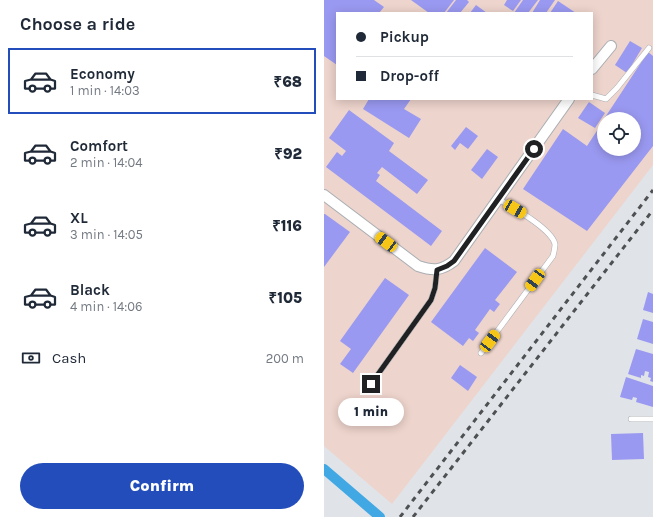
<!DOCTYPE html>
<meta charset="utf-8">
<style>
body{margin:0;font-family:Karla,sans-serif;background:#f6f6f7;color:#1f2937;height:100vh;display:flex;flex-direction:column;font-size:15px;white-space:nowrap}
*{box-sizing:border-box;margin:0}
p{font-size:13px;color:#747a83}
.icon{flex:none;width:22px;height:22px;fill:none;stroke:currentColor;stroke-width:2;stroke-linecap:round;stroke-linejoin:round}
.map{position:relative;flex:1;overflow:hidden}
.panel{display:flex;flex-direction:column;background:#fff;width:324px}
.panel>*{flex:none}
.hud{position:absolute;left:12px;top:12px;width:257px;height:88px;border-radius:0px;box-shadow:0 2px 10px #0003;display:grid;align-content:center;height:88px;padding:0 20px;background:#fff}
.buttons{position:absolute;left:273px;top:112px;display:grid;gap:8px}
.buttons a{display:grid;place-items:center;width:44px;height:44px;border-radius:50%;background:#fff;box-shadow:0 2px 10px #0003;font-size:20px}
.end{position:absolute;width:18px;height:18px;margin:-9px;border:5px solid #202123;background:#fff;box-shadow:0 0 0 2px #fff}
.from{border-radius:50%}
.bubble{position:absolute;height:28px;border-radius:14px;background:#fff;box-shadow:0 2px 10px #0003;font-size:13px;font-weight:800;line-height:28px;text-align:center}
.car{position:absolute;width:12px;height:24px;margin:-12px -6px;border-radius:5px;box-shadow:0 0 3px 1px #0007;background:linear-gradient(#f5c518 24%,#345 0 40%,#f5c518 0 76%,#345 0 86%,#f5c518 0)}
.hud b{display:flex;align-items:center;gap:14px;height:38px;font-size:15px}
.hud b+b{border-top:1px solid #e0e1e3}
.hud i{width:10px;height:10px;background:#1f2937}
ul{padding:0;list-style:none}
li{display:flex;align-items:center;gap:12px;height:66px;margin:0 8px 6px;padding:0 12px;border:2px solid transparent;border-radius:0px}
li div{flex:1}
li b{display:block;font-size:15px}
li em{font-style:normal;font-weight:800}
li.active{border-color:#234dbb}
li>.icon{width:36px;height:36px;stroke-width:1.5}
h2{padding:0 20px;font-size:18px;line-height:48px}
.pay{display:flex;align-items:center;gap:10px;height:44px;padding:0 20px;font-size:15px}
.pay p{margin-inline-start:auto}
.cta{display:flex;gap:8px;margin-top:auto;padding:8px 20px}
.cta a{flex:1;height:46px;border-radius:24px;background:#234dbb;color:#fff;font-size:16px;font-weight:800;line-height:46px;text-align:center}
main{display:flex;flex:1;min-height:0}
.map>svg:first-child{display:block}
.industrial{fill:#edd4cc;fill-rule:evenodd}
.lines{fill:none;stroke-linecap:round;stroke-linejoin:round}
.canal{stroke:#42a8e4;stroke-width:10}
.building{fill:#9a99f1}
.service-casing{stroke:#aaaeb3;stroke-width:6}
.minor-casing{stroke:#aaaeb3;stroke-width:12}
.service{stroke:#fff;stroke-width:5}
.minor{stroke:#fff;stroke-width:10}
.rail{stroke:#4e5052;stroke-width:3;stroke-dasharray:5 5;stroke-linecap:butt}
.route{stroke:#202123;stroke-width:5}
</style>
<main>
<section class="panel">
<h2>Choose a ride</h2>
<ul>
<li class="active"><svg class="icon" aria-label="car" viewBox="0 0 24 24"><path d="M5 17H2v-5l4-1 3-4h7l3 4 3 1v5h-3M9 17h6M6 11h13"/><circle cx="7" cy="17" r="2"/><circle cx="17" cy="17" r="2"/></svg><div><b>Economy</b><p>1 min · 14:03</p></div><em>₹68</em></li>
<li><svg class="icon" aria-label="car" viewBox="0 0 24 24"><path d="M5 17H2v-5l4-1 3-4h7l3 4 3 1v5h-3M9 17h6M6 11h13"/><circle cx="7" cy="17" r="2"/><circle cx="17" cy="17" r="2"/></svg><div><b>Comfort</b><p>2 min · 14:04</p></div><em>₹92</em></li>
<li><svg class="icon" aria-label="car" viewBox="0 0 24 24"><path d="M5 17H2v-5l4-1 3-4h7l3 4 3 1v5h-3M9 17h6M6 11h13"/><circle cx="7" cy="17" r="2"/><circle cx="17" cy="17" r="2"/></svg><div><b>XL</b><p>3 min · 14:05</p></div><em>₹116</em></li>
<li><svg class="icon" aria-label="car" viewBox="0 0 24 24"><path d="M5 17H2v-5l4-1 3-4h7l3 4 3 1v5h-3M9 17h6M6 11h13"/><circle cx="7" cy="17" r="2"/><circle cx="17" cy="17" r="2"/></svg><div><b>Black</b><p>4 min · 14:06</p></div><em>₹105</em></li>
</ul>
<div class="pay"><svg class="icon" aria-label="cash" viewBox="0 0 24 24"><path d="M3 7h18v10H3z"/><circle cx="12" cy="12" r="2"/></svg>Cash<p>200 m</p></div>
<div class="cta"><a>Confirm</a></div>
</section>
<div class="map">
<svg width="329" height="517" viewBox="0 0 329 517">
<rect width="100%" height="100%" fill="#e0e4e9"/>
<path class="industrial" d="M0,0H329V165L68,504L0,446ZM13,13H268V99H13ZM280,119H310V149H280Z"/>
<g class="lines">
<polyline class="canal" points="0,469 56,517"/>
</g>
<g class="building">
<polygon points="0,0 50,0 60,7 55,13 13,13 13,65 0,56"/>
<polygon points="87,0 130,0 120,13 105,13"/>
<polygon points="132,0 143,0 145,2 136,13 122,13"/>
<polygon points="183,0 197,0 189,11 180,5"/>
<polygon points="199,0 214,0 204,13 190,13"/>
<polygon points="216,0 231,0 222,13 208,13"/>
<polygon points="234,1 252,13 226,13"/>
<polygon points="152,5 163,13 146,13"/>
<polygon points="306,41 318,48 303,73 291,65"/>
<polygon points="324,52 329,56 329,146 263,231 199,189 239,129 263,146 280,120 280,149 310,149 310,119 280,119"/>
<polygon points="45,99 87,99 80,109 97,119 85,138 39,109"/>
<polygon points="265,102 281,113 271,128 254,118"/>
<polygon points="25,110 70,143 65,151 104,180 93,194 58,167 53,173 56,175 52,181 118,231 107,246 2,167 13,152 18,156 22,151 5,138"/>
<polygon points="142,127 154,136 144,149 136,143 131,150 127,146"/>
<polygon points="163,149 174,157 158,179 147,170"/>
<polygon points="0,214 1,214 26,232 0,267"/>
<polygon points="161,248 193,272 171,300 176,304 170,312 166,309 151,330 155,333 149,341 145,338 139,346 107,322"/>
<polygon points="61,278 85,295 29,373 16,364 27,349 16,341"/>
<polygon points="324,292 329,294 329,313 319,310"/>
<polygon points="319,319 329,322 329,344 313,339"/>
<polygon points="312,349 329,354 329,382 326,381 327,378 324,377 325,372 321,371 320,376 317,375 317,378 304,374"/>
<polygon points="136,365 153,377 144,391 127,378"/>
<polygon points="302,377 329,386 329,407 312,402 313,398 309,397 308,400 296,397"/>
<polygon points="319,433 320,459 288,460 287,434"/>
</g>
<g class="lines">
<g class="service-casing">
<g id="service">
<polyline points="268,95 282,99 293,88 325,48"/>
<path d="M157,353L229,256C230,252 231,248 231,244C227,228 188,207 174,199"/>
<polyline points="47,384 107,300 111,288 113,270"/>
<polyline points="307,419 329,419"/>
</g>
</g>
<g class="minor-casing">
<g id="minor">
<polyline points="268,69 287,46"/>
<path d="M0,195L94,266C109,271 117,271 130,261L245,99"/>
</g>
</g>
<use href="#service" class="service"/>
<use href="#minor" class="minor"/>
<g class="rail">
<polyline points="76,517 329,190"/>
<polyline points="89,517 329,210"/>
</g>
</g>
<g class="lines">
<polyline class="route" points="47,384 107,300 111,288 113,270 123,266 130,261 210,149"/>
</g>
</svg>
<div class="buttons">
<a><svg class="icon" aria-label="locate" viewBox="0 0 24 24"><circle cx="12" cy="12" r="6"/><path d="M12 2v4M12 18v4M2 12h4M18 12h4"/></svg></a>
</div>
<i class="end from" style="left:210px;top:149px"></i>
<i class="end" style="left:47px;top:384px"></i>
<div class="bubble" style="left:14px;top:398px;width:66px">1 min</div>
<i class="car" style="left:191px;top:209px;rotate:120deg"></i>
<i class="car" style="left:62px;top:242px;rotate:307deg"></i>
<i class="car" style="left:211px;top:280px;rotate:216deg"></i>
<i class="car" style="left:166px;top:341px;rotate:37deg"></i>
<div class="hud">
<b><i class="from"></i>Pickup</b>
<b><i></i>Drop-off</b>
</div>
</div>
</main>
